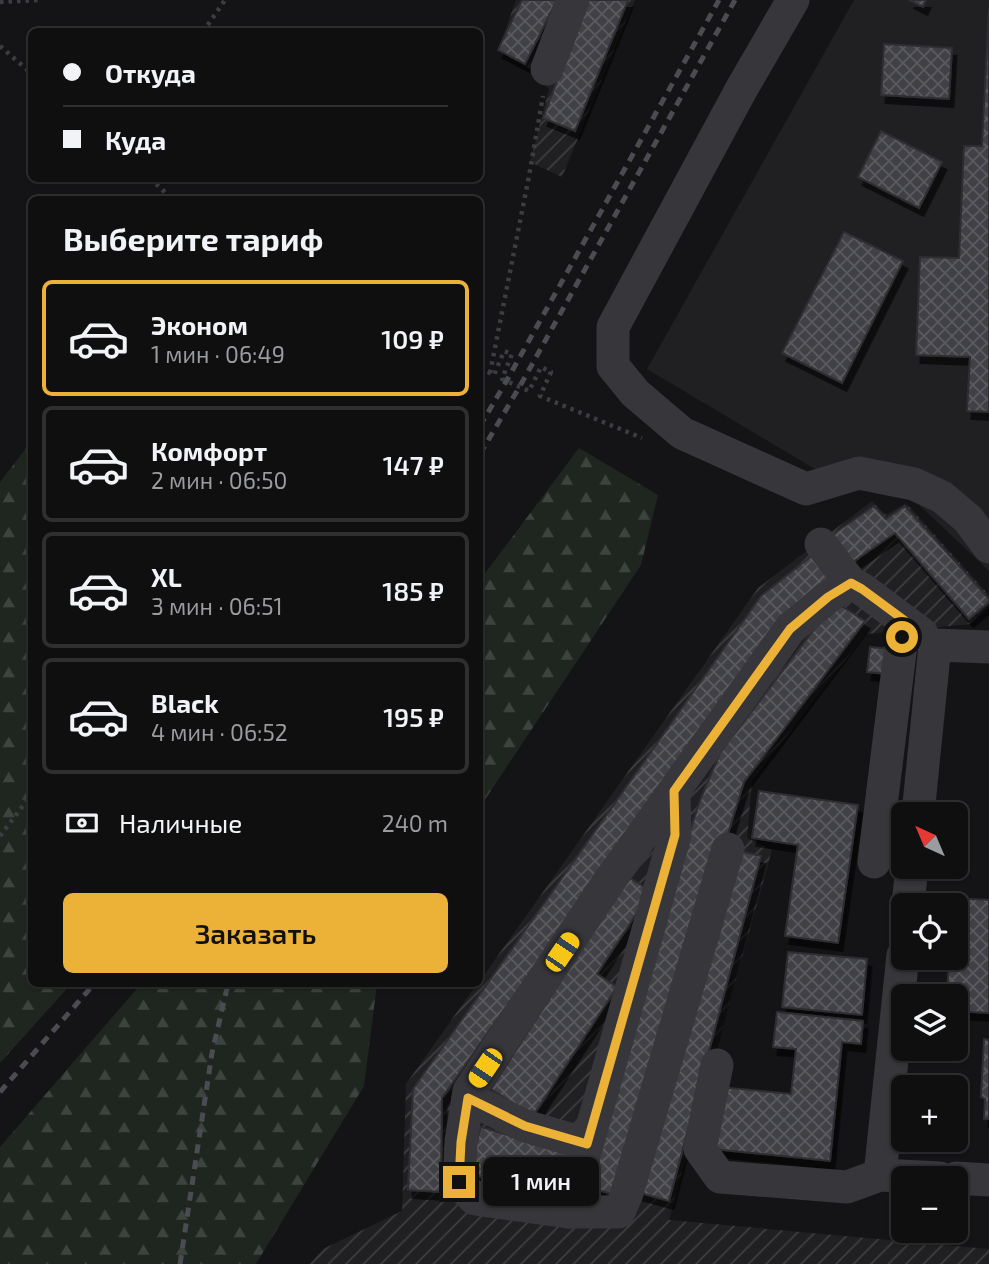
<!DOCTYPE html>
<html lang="ru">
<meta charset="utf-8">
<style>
body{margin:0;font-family:"Exo 2",sans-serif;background:#181819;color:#f1f3f6;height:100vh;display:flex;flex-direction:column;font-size:26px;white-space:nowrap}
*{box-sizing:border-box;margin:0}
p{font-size:23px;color:#9b9c9f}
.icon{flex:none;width:38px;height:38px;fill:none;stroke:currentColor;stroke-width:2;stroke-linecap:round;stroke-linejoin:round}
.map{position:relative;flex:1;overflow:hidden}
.side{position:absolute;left:28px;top:196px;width:455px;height:791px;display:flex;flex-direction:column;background:#0f0f10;border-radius:10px;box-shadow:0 2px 5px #0004,0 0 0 2px #2f2f30}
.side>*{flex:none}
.banner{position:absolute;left:28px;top:28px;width:455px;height:154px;border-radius:10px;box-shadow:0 2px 5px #0004,0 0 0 2px #2f2f30;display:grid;align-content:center;height:154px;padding:0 35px;background:#0f0f10}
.needle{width:46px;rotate:316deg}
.tools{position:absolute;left:891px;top:802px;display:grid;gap:14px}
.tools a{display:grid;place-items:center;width:77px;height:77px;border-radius:10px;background:#0f0f10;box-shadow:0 2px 5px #0004,0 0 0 2px #2f2f30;font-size:35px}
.end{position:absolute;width:32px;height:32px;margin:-16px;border:9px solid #ecb137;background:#111;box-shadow:0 0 0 4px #111}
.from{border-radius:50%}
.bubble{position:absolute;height:49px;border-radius:10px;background:#0f0f10;box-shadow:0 2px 5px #0004,0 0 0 2px #2f2f30;font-size:23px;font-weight:600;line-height:49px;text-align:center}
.car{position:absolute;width:21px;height:42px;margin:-21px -10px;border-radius:9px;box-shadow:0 0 5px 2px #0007;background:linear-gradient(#f5c518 24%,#345 0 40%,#f5c518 0 76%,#345 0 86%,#f5c518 0)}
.banner b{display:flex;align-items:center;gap:24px;height:66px;font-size:26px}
.banner b+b{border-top:2px solid #2f2f30}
.banner i{width:18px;height:18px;background:#f1f3f6}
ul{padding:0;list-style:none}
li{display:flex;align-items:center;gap:21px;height:116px;margin:0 14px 10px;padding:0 21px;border:4px solid #2f2f30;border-radius:10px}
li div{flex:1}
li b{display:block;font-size:26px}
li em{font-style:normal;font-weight:600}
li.current{border-color:#ecb137}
li>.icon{width:63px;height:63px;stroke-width:1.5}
h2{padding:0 35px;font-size:32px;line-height:84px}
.pay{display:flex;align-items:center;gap:18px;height:77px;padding:0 35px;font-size:26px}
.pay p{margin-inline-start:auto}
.button{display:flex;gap:14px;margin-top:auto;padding:14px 35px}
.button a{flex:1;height:80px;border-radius:10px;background:#ecb137;color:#111;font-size:28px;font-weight:600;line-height:80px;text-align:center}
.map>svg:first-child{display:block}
.built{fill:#202023}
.industrial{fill:url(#industrial-furrows)}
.forest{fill:url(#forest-firs)}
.building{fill:url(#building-cross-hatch);stroke:#2f2e32;stroke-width:2;filter:url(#shadow)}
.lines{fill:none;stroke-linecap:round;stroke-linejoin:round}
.path{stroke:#3c3d42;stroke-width:4.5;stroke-dasharray:3.5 5;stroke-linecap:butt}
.minor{stroke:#36363b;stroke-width:33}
.rail{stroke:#4b4c52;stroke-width:5;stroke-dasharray:9 7;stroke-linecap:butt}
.route{stroke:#ecb137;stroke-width:9}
</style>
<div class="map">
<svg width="989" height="1264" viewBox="0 0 989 1264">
<defs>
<pattern id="industrial-furrows" width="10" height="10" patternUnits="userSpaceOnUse" patternTransform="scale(1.75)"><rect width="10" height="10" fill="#202023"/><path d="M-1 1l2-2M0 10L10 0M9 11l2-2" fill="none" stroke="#3e3e41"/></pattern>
<pattern id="forest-firs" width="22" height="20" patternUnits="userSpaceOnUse" patternTransform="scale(1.75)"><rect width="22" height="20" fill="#1f2620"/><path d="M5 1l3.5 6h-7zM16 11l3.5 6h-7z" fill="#3d433e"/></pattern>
<pattern id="building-cross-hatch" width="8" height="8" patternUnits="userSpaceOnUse" patternTransform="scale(1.75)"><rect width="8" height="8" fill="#414146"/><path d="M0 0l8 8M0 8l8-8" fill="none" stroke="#5a5a5e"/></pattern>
<filter id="shadow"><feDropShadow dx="4.5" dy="8" stdDeviation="0" flood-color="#0009"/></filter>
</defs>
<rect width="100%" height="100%" fill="#141416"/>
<polygon class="built" points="854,0 989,0 989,571 912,498 830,478 647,369"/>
<g class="industrial">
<polygon points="516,0 635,0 562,177 530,162 549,89 535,72 498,50"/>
<polygon points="872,501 886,515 906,503 989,595 989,608 971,624 866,634 752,781 747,838 772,850 669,1220 989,1249 989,1264 310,1264 323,1249 402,1211 406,1084 477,984 480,984 480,981 758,588"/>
</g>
<g class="forest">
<polygon points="31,442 32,984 71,984 0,1063 0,482"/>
<polygon points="579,448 658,495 641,565 480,807 480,580"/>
<polygon points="141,984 377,984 364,1086 256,1264 0,1264 0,1147"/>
</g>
<g class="building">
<polygon points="522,0 557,0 525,64 498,50"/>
<polygon points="588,0 628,0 575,131 543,118"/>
<polygon points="909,0 926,0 923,7"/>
<polygon points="989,8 989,412 967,411 970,357 916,355 920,257 959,258 964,146 982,146"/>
<polygon points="884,44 952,48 949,99 881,95"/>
<polygon points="881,131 942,162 919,208 858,177"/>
<polygon points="844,232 903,261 842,383 782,353"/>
<polygon points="874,506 886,519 905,506 989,599 989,602 969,619 895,533 850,564 829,537"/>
<polygon points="814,554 833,577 780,617 442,1098 441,1192 408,1190 413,1089 761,596"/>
<polygon points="835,602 865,621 744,782 616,1195 580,1185 699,803 720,753"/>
<polygon points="870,647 891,649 888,674 867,672"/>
<polygon points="759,791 858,805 838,943 785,936 798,845 752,838"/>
<polygon points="735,850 761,856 669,1201 637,1192"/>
<polygon points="628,877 651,891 597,974 617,987 533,1116 491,1089"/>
<polygon points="952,898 989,900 989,1013 956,1011 956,996 947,996 949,957 956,957 956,905 952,905"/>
<polygon points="788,952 867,959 862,1015 782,1007"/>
<polygon points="777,1012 863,1021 861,1044 842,1042 830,1161 714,1149 720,1087 791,1094 796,1049 773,1047"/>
<polygon points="984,1039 989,1040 989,1119 984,1119 985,1099 981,1097"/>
<polygon points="481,1127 572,1154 558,1200 467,1173"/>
</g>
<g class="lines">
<g class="path">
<polyline points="0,2 38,0"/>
<polyline points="203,32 225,0"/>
<polyline points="0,46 32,74"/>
<polyline points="150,178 173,200"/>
<polyline points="480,368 494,375 504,351 512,354 502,379 529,391 541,367 551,372 540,396 642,438"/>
<polyline points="490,373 529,176 543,96"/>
<polyline points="0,836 32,794"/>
</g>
<g class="minor">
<polyline points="793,0 742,88 613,327 613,366 635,393 682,433 806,489 859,473 914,484 942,497 968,519 989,547"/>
<polyline points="547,69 573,0"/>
<polyline points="821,544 851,583 862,589 922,634"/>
<polyline points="674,791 675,835 568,1212 475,1199 459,1183 461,1141 469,1091 608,883 790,629 828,597 851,583"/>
<polyline points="918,814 935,645 989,647"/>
<polyline points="874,862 904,620"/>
<polyline points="908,905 912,866"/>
<polyline points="717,1065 700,1149 720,1177 847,1187 880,1175 940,1178"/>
<polyline points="468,1098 525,1126 587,1144"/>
<polyline points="880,1175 903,955"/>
<polyline points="956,1178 989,1180"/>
<polyline points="568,1212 619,1212 626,1196 728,849"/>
</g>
<g class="rail">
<polyline points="480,426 507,380 719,0"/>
<polyline points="480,454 520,386 735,0"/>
<polyline points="0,1092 94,984"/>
<polyline points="180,1264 212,1053 228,984"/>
</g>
</g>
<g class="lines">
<polyline class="route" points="459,1182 461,1142 468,1098 525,1126 587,1144 675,835 674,791 790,629 828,597 851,583 862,589 904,620 902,637"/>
</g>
</svg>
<div class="tools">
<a><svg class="needle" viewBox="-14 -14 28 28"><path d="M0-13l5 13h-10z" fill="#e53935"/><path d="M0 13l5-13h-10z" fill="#9b9c9f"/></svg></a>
<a><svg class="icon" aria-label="locate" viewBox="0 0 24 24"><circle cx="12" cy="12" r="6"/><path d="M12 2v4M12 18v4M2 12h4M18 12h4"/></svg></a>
<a><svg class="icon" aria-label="layers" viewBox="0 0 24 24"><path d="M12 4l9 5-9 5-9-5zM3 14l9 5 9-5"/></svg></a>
<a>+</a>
<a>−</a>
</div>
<i class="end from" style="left:902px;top:637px"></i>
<i class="end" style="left:459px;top:1182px"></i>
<div class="bubble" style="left:483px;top:1157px;width:116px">1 мин</div>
<i class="car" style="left:562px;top:952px;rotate:34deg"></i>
<i class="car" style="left:485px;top:1068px;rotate:214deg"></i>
<div class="banner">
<b><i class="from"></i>Откуда</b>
<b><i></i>Куда</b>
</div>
<section class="side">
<h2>Выберите тариф</h2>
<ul>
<li class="current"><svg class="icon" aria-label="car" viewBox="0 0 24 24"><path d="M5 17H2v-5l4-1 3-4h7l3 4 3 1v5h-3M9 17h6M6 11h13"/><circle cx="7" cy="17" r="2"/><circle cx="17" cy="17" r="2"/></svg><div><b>Эконом</b><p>1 мин · 06:49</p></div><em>109 ₽</em></li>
<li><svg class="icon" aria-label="car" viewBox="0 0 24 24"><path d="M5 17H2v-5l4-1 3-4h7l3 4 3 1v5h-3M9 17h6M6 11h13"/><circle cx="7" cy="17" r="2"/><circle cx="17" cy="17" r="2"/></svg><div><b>Комфорт</b><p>2 мин · 06:50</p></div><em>147 ₽</em></li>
<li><svg class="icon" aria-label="car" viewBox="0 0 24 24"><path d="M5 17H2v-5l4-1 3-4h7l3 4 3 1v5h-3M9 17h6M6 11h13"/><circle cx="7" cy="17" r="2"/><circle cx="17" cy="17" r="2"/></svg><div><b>XL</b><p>3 мин · 06:51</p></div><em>185 ₽</em></li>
<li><svg class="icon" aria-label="car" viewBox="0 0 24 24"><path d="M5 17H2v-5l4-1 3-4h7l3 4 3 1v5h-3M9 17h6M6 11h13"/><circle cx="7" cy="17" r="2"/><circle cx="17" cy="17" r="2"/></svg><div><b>Black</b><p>4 мин · 06:52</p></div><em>195 ₽</em></li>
</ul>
<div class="pay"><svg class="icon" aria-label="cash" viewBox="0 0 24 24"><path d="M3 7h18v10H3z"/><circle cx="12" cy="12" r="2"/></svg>Наличные<p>240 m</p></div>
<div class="button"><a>Заказать</a></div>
</section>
</div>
